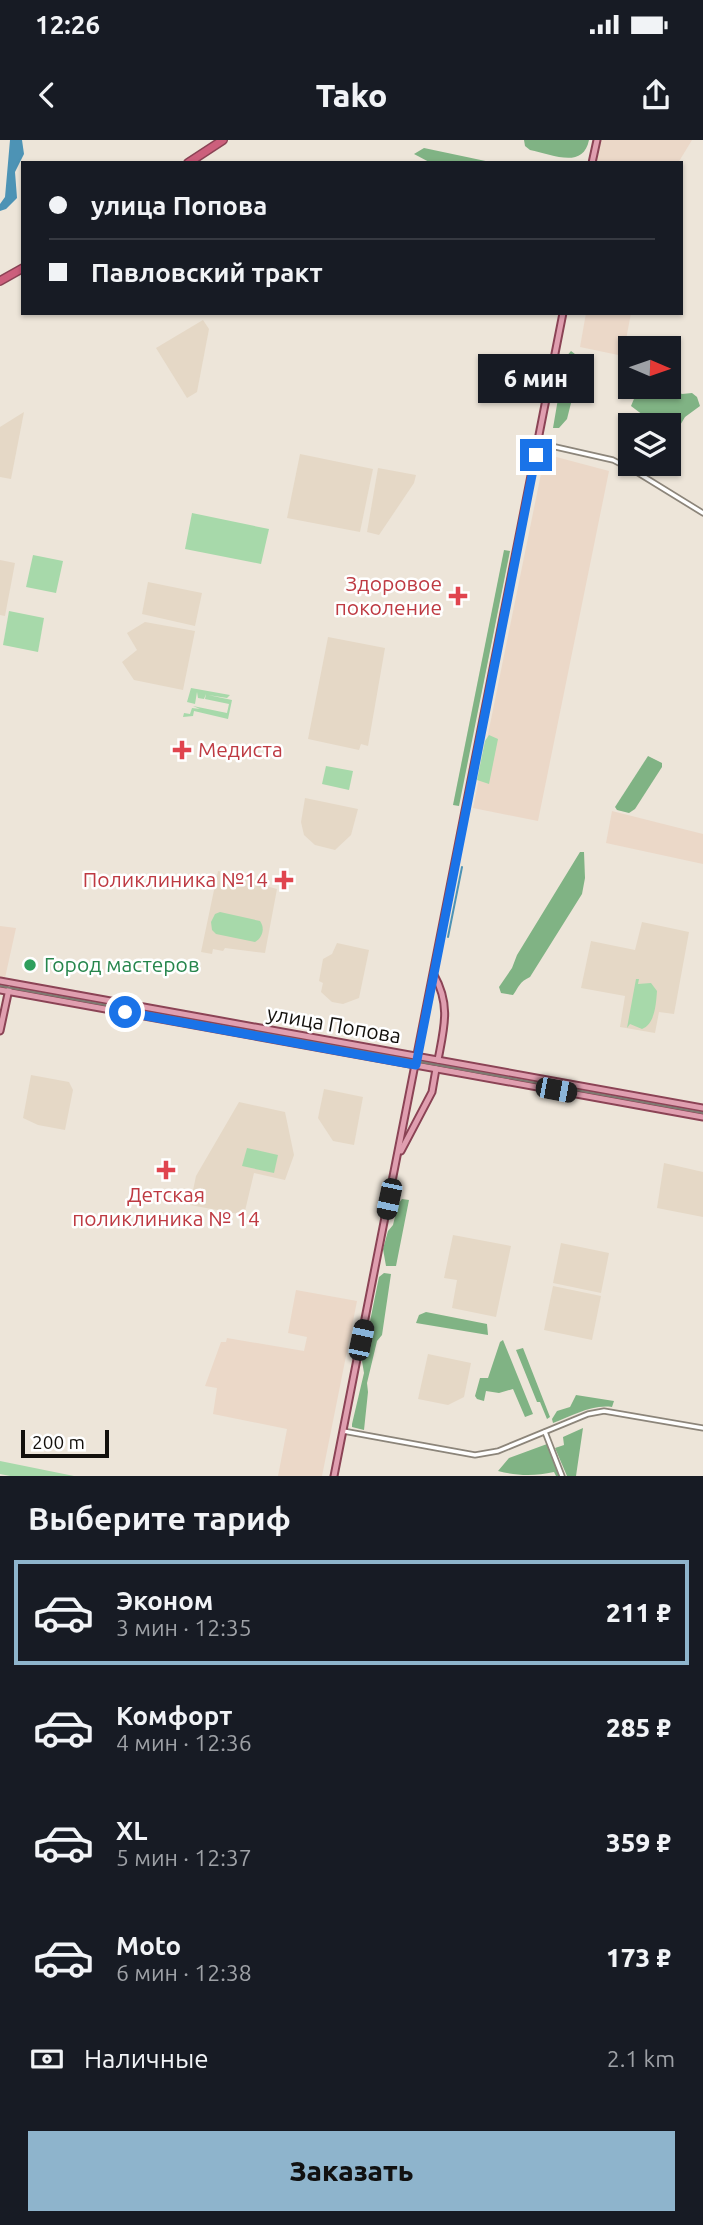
<!DOCTYPE html>
<html lang="ru">
<meta charset="utf-8">
<style>
body{margin:0;font-family:Ubuntu,sans-serif;background:#20242c;color:#f1f3f6;height:100vh;display:flex;flex-direction:column;font-size:26px;white-space:nowrap}
*{box-sizing:border-box;margin:0}
p{font-size:23px;color:#9ea1a6}
.icon{flex:none;width:38px;height:38px;fill:none;stroke:currentColor;stroke-width:2;stroke-linecap:round;stroke-linejoin:round}
.map{position:relative;height:1336px;overflow:hidden}
.sheet{display:flex;flex-direction:column;background:#171b24;flex:1}
.sheet>*{flex:none}
.top-card{position:absolute;left:21px;top:21px;width:662px;height:154px;border-radius:0px;box-shadow:0 2px 5px #0004;display:grid;align-content:center;height:154px;padding:0 28px;background:#171b24}
.needle{width:46px;rotate:92deg}
.controls{position:absolute;left:618px;top:196px;display:grid;gap:14px}
.controls a{display:grid;place-items:center;width:63px;height:63px;border-radius:0px;background:#171b24;box-shadow:0 2px 5px #0004;font-size:35px}
.scale{position:absolute;left:21px;bottom:18px;width:88px;box-sizing:border-box;padding-left:7px;border:4px solid #13100c;border-top:0;font-size:19px;line-height:24px;white-space:nowrap;color:#13100c;-webkit-text-stroke:5px #fff;paint-order:stroke}
.end{position:absolute;width:32px;height:32px;margin:-16px;border:9px solid #1a73e8;background:#fff;box-shadow:0 0 0 4px #fff}
.from{border-radius:50%}
.bubble{position:absolute;height:49px;border-radius:0px;background:#171b24;box-shadow:0 2px 5px #0004;font-size:23px;font-weight:800;line-height:49px;text-align:center}
.car{position:absolute;width:21px;height:42px;margin:-21px -10px;border-radius:9px;box-shadow:0 0 5px 2px #0007;background:linear-gradient(#222 24%,#8ab4d8 0 40%,#222 0 76%,#8ab4d8 0 86%,#222 0)}
.top-card b{display:flex;align-items:center;gap:24px;height:66px;font-size:26px}
.top-card b+b{border-top:2px solid #363941}
.top-card i{width:18px;height:18px;background:#f1f3f6}
ul{padding:0;list-style:none}
li{display:flex;align-items:center;gap:21px;height:105px;margin:0 14px 10px;padding:0 14px;border:4px solid transparent;border-radius:0px}
li div{flex:1}
li b{display:block;font-size:26px}
li em{font-style:normal;font-weight:800}
li.active{border-color:#8eb4cc}
li>.icon{width:63px;height:63px;stroke-width:1.5}
h2{padding:0 28px;font-size:32px;line-height:84px}
.pay{display:flex;align-items:center;gap:18px;height:77px;padding:0 28px;font-size:26px}
.pay p{margin-inline-start:auto}
.primary-button{display:flex;gap:14px;margin-top:auto;padding:14px 28px}
.primary-button a{flex:1;height:80px;border-radius:0px;background:#8eb4cc;color:#111;font-size:28px;font-weight:800;line-height:80px;text-align:center}
.status{display:flex;justify-content:space-between;align-items:center;height:49px;padding:0 35px;background:#171b24;direction:ltr}
.status svg{height:19px;fill:currentColor}
header{display:flex;justify-content:space-between;align-items:center;height:91px;padding:0 28px;background:#171b24;font-size:32px;font-weight:800}
.map>svg:first-child{display:block}
.commercial{fill:#ebd8c8}
.built{fill:#e5d8c6}
.green{fill:#a7d9aa}
.forest{fill:#80b384}
.water{fill:#4d93b5}
.lines{fill:none;stroke-linecap:round;stroke-linejoin:round}
.stream{stroke:#4d93b5;stroke-width:2}
.minor-casing{stroke:#8c857a;stroke-width:7}
.major-casing{stroke:#8b4355;stroke-width:9}
.highway-casing{stroke:#8b4355;stroke-width:10}
.minor{stroke:#fff;stroke-width:3.5}
.major{stroke:#e09fb0;stroke-width:5}
.highway{stroke:#cc5f7c;stroke-width:7}
.tram{stroke:#807a72;stroke-width:2}
.route{stroke:#1a73e8;stroke-width:9}
.health-dot{fill:#e0444e;stroke:#fff;stroke-width:2.5}
.leisure-dot{fill:#2e9e5b;stroke:#fff;stroke-width:2.5}
.labels{text-anchor:middle;stroke-width:5;stroke-linejoin:round;paint-order:stroke}
.health-label{font-size:21px;fill:#be3a42;stroke:#fff;text-anchor:end}
.leisure-label{font-size:21px;fill:#27864d;stroke:#fff;text-anchor:start}
.street-label{font-size:21px;fill:#13100c;stroke:#fff}
</style>
<div class="status"><b>12:26</b><svg viewBox="0 0 49 12"><path d="M0 12V9h3v3zM5 12V6h3v6zM10 12V3h3v9zM15 12V0h3v12zM26 1h20v11H26zM47 4h2v5h-2z"/></svg></div>
<header><svg class="icon" aria-label="back" viewBox="0 0 24 24"><path d="M15 5l-7 7 7 7"/></svg>Tako<svg class="icon" aria-label="share" viewBox="0 0 24 24"><path d="M12 15V3M7 8l5-5 5 5M5 13v7h14v-7"/></svg></header>
<div class="map">
<svg width="703" height="1336" viewBox="0 0 703 1336">
<rect width="100%" height="100%" fill="#ede5d9"/>
<g class="commercial">
<polygon points="601,0 692,0 678,23 606,23 597,21"/>
<polygon points="586,173 631,173 623,216 580,207"/>
<polygon points="545,314 609,331 538,681 473,668"/>
<polygon points="612,671 703,694 703,724 606,703"/>
<polygon points="0,786 16,788 5,838 0,837"/>
<polygon points="296,1150 357,1161 322,1336 278,1336 287,1289 213,1274 217,1248 205,1246 221,1202 226,1202 227,1198 304,1211 307,1197 288,1193"/>
</g>
<g class="built">
<polygon points="203,180 209,189 197,252 187,258 156,208"/>
<polygon points="24,272 11,339 0,337 0,287"/>
<polygon points="300,314 373,329 360,392 287,378"/>
<polygon points="378,328 416,335 414,343 379,395 367,392"/>
<polygon points="0,420 15,423 5,476 0,475"/>
<polygon points="148,442 202,453 195,486 142,474"/>
<polygon points="145,482 195,491 183,550 134,540 122,522 137,510 127,493"/>
<polygon points="328,497 385,508 368,606 361,604 359,610 308,599"/>
<polygon points="305,658 358,669 351,695 335,710 315,705 304,695 301,682"/>
<polygon points="218,731 267,741 266,746 277,749 265,813 225,808 223,811 213,809 212,814 201,812"/>
<polygon points="642,782 689,792 674,874 659,872 655,893 620,887 625,856 581,848 591,801 635,810"/>
<polygon points="337,803 369,810 359,858 343,864 332,862 321,852 323,843 319,841 323,819 332,814"/>
<polygon points="31,935 69,942 73,950 65,990 38,985 23,978"/>
<polygon points="324,949 363,957 354,1005 333,1001 318,978"/>
<polygon points="239,962 285,972 294,1015 285,1040 254,1033 244,1075 190,1065 196,1036"/>
<polygon points="664,1023 703,1032 703,1077 657,1068"/>
<polygon points="453,1095 511,1106 496,1177 452,1168 457,1140 444,1138"/>
<polygon points="561,1103 609,1113 601,1153 553,1143"/>
<polygon points="553,1146 601,1156 592,1200 544,1190"/>
<polygon points="428,1214 471,1223 464,1257 448,1265 418,1259"/>
</g>
<g class="green">
<polygon points="192,373 269,389 261,424 185,409"/>
<polygon points="33,415 63,421 56,453 26,447"/>
<polygon points="9,471 44,478 38,512 3,505"/>
<polygon points="191,548 230,555 227,558 208,555 232,560 228,579 194,571 193,576 183,577 184,573 190,574 192,568 200,569 193,566 227,573 229,564 205,559 206,554 204,559 198,558 197,552 195,564 187,562"/>
<polygon points="489,595 498,599 489,644 477,640 485,601"/>
<polygon points="326,626 353,631 349,650 322,644"/>
<path d="M220,772L260,781C265,788 263,797 255,802L216,794L212,790L211,782L215,774Z"/>
<path d="M636,839H639L638,844L651,843L657,851C656,864 655,884 642,889L630,884L627,888Z"/>
<polygon points="247,1008 278,1015 274,1033 242,1026"/>
<polygon points="0,1321 74,1336 10,1336 0,1334"/>
</g>
<g class="forest">
<path d="M524,0H589C583,30 552,14 530,10L525,6Z"/>
<polygon points="424,8 495,23 431,23 414,14"/>
<polygon points="571,211 588,224 582,263 571,263 567,279 559,288 553,288 565,218"/>
<polygon points="639,247 667,247 667,253 673,249 682,254 692,253 697,257 700,266 685,277 673,297 672,293 669,299 668,285 654,285 647,283 647,278 631,266"/>
<polygon points="504,410 510,411 459,666 453,665"/>
<polygon points="648,616 662,623 662,627 635,669 629,673 617,670 615,667"/>
<path d="M580,712H584L585,738L582,754L530,837C519,842 519,847 513,855L501,853L499,847L512,828L517,815Z"/>
<polygon points="402,1059 409,1060 396,1126 386,1126 383,1109 388,1091 393,1085 398,1064"/>
<polygon points="384,1133 391,1134 382,1195 377,1201 367,1243 368,1252 364,1290 352,1287 352,1284 364,1233 362,1221 379,1137"/>
<polygon points="426,1172 487,1184 488,1195 416,1183 419,1175"/>
<polygon points="503,1200 533,1274 525,1277 513,1249 499,1253 486,1251 484,1261 477,1259 475,1256 480,1238 488,1238 500,1202"/>
<polygon points="523,1208 550,1277 547,1279 540,1262 537,1262 516,1210"/>
<path d="M576,1255L614,1261L612,1267C592,1264 572,1276 553,1283L552,1279L557,1271L570,1267Z"/>
<polygon points="583,1288 576,1336 567,1336 555,1308 564,1305 563,1297"/>
<path d="M547,1304L559,1336H556L554,1332C535,1336 518,1336 498,1331L509,1318Z"/>
</g>
<polygon class="water" points="10,0 22,0 24,14 15,32 17,58 6,69 0,71 0,64 5,57"/>
<g class="lines">
<polyline class="stream" points="448,797 462,727"/>
<g class="minor-casing">
<g id="minor">
<polyline points="538,303 613,320 638,333 703,373"/>
<polyline points="343,1291 475,1315 498,1311 588,1274 604,1271 703,1288"/>
<polyline points="545,1292 562,1336"/>
</g>
</g>
<g class="major-casing">
<g id="major">
<polyline points="592,23 597,0"/>
<path d="M434,835C451,865 444,888 438,920"/>
<polyline points="0,841 703,968"/>
<polyline points="0,850 703,977"/>
<polyline points="0,891 9,849"/>
<polyline points="401,1011 432,952 436,929"/>
<polyline points="334,1336 563,173"/>
</g>
</g>
<g class="highway-casing">
<g id="highway">
<polyline points="188,23 223,0"/>
<polyline points="0,141 23,128"/>
</g>
</g>
<use href="#minor" class="minor"/>
<use href="#major" class="major"/>
<use href="#highway" class="highway"/>
<polyline class="tram" points="0,846 703,973"/>
</g>
<g class="lines">
<polyline class="route" points="125,872 416,925 536,315"/>
</g>
<g class="health-dot">
<path d="M454.5 445.5h7v7h7v7h-7v7h-7v-7h-7v-7h7z"/>
<path d="M178.5 599.5h7v7h7v7h-7v7h-7v-7h-7v-7h7z"/>
<path d="M280.5 729.5h7v7h7v7h-7v7h-7v-7h-7v-7h7z"/>
<path d="M162.5 1019.5h7v7h7v7h-7v7h-7v-7h-7v-7h7z"/>
</g>
<circle class="leisure-dot" cx="30" cy="825" r="7"/>
<g class="labels">
<g class="health-label">
<text x="442" y="451">Здоровое<tspan x="442" dy="24">поколение</tspan></text>
<text x="198" y="617" text-anchor="start">Медиста</text>
<text x="268" y="747">Поликлиника №14</text>
<text x="166" y="1062" text-anchor="middle">Детская<tspan x="166" dy="24">поликлиника № 14</tspan></text>
</g>
<g class="leisure-label">
<text x="44" y="832">Город мастеров</text>
</g>
<g class="street-label">
<text transform="translate(334 885) rotate(10)" y="7">улица Попова</text>
</g>
</g>
</svg>
<div class="controls">
<a><svg class="needle" viewBox="-14 -14 28 28"><path d="M0-13l5 13h-10z" fill="#e53935"/><path d="M0 13l5-13h-10z" fill="#9ea1a6"/></svg></a>
<a><svg class="icon" aria-label="layers" viewBox="0 0 24 24"><path d="M12 4l9 5-9 5-9-5zM3 14l9 5 9-5"/></svg></a>
</div>
<div class="scale">200 m</div>
<i class="end from" style="left:125px;top:872px"></i>
<i class="end" style="left:536px;top:315px"></i>
<div class="bubble" style="left:478px;top:214px;width:116px">6 мин</div>
<i class="car" style="left:556px;top:950px;rotate:101deg"></i>
<i class="car" style="left:389px;top:1059px;rotate:192deg"></i>
<i class="car" style="left:361px;top:1200px;rotate:12deg"></i>
<div class="top-card">
<b><i class="from"></i>улица Попова</b>
<b><i></i>Павловский тракт</b>
</div>
</div>
<section class="sheet">
<h2>Выберите тариф</h2>
<ul>
<li class="active"><svg class="icon" aria-label="car" viewBox="0 0 24 24"><path d="M5 17H2v-5l4-1 3-4h7l3 4 3 1v5h-3M9 17h6M6 11h13"/><circle cx="7" cy="17" r="2"/><circle cx="17" cy="17" r="2"/></svg><div><b>Эконом</b><p>3 мин · 12:35</p></div><em>211 ₽</em></li>
<li><svg class="icon" aria-label="car" viewBox="0 0 24 24"><path d="M5 17H2v-5l4-1 3-4h7l3 4 3 1v5h-3M9 17h6M6 11h13"/><circle cx="7" cy="17" r="2"/><circle cx="17" cy="17" r="2"/></svg><div><b>Комфорт</b><p>4 мин · 12:36</p></div><em>285 ₽</em></li>
<li><svg class="icon" aria-label="car" viewBox="0 0 24 24"><path d="M5 17H2v-5l4-1 3-4h7l3 4 3 1v5h-3M9 17h6M6 11h13"/><circle cx="7" cy="17" r="2"/><circle cx="17" cy="17" r="2"/></svg><div><b>XL</b><p>5 мин · 12:37</p></div><em>359 ₽</em></li>
<li><svg class="icon" aria-label="car" viewBox="0 0 24 24"><path d="M5 17H2v-5l4-1 3-4h7l3 4 3 1v5h-3M9 17h6M6 11h13"/><circle cx="7" cy="17" r="2"/><circle cx="17" cy="17" r="2"/></svg><div><b>Moto</b><p>6 мин · 12:38</p></div><em>173 ₽</em></li>
</ul>
<div class="pay"><svg class="icon" aria-label="cash" viewBox="0 0 24 24"><path d="M3 7h18v10H3z"/><circle cx="12" cy="12" r="2"/></svg>Наличные<p>2.1 km</p></div>
<div class="primary-button"><a>Заказать</a></div>
</section>
